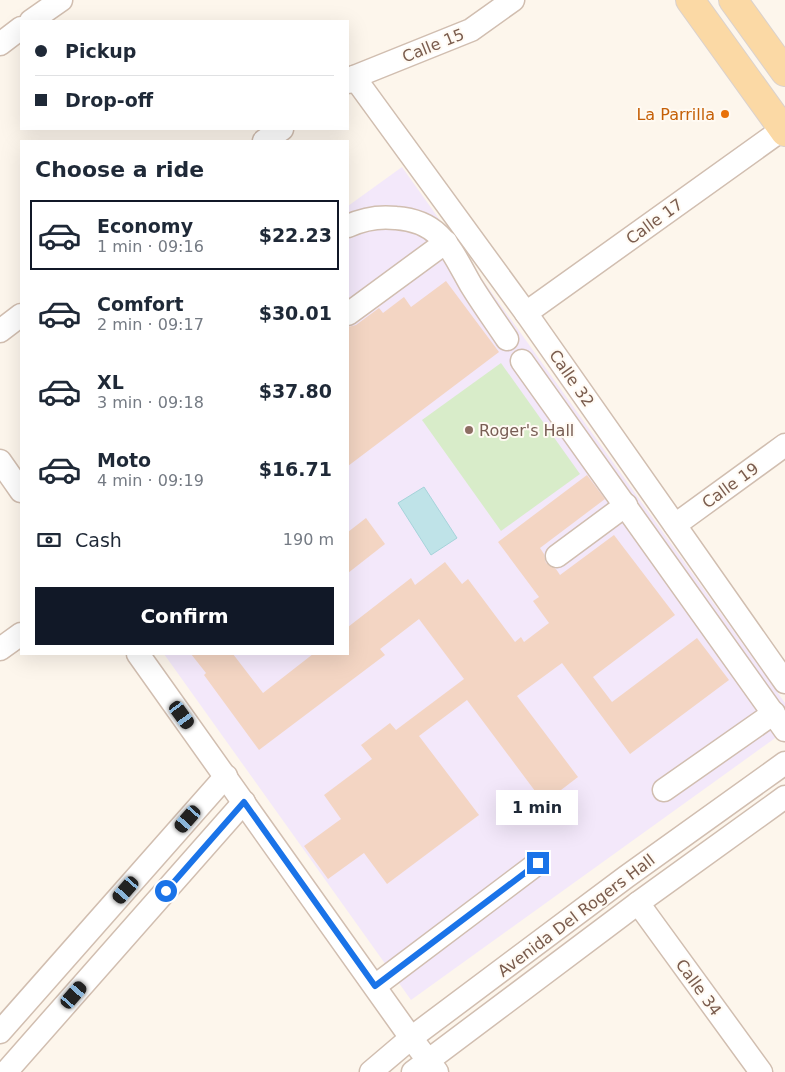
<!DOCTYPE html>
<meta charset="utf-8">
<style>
body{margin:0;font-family:"DejaVu Sans",sans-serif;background:#f6f6f7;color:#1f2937;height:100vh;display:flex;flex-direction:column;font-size:19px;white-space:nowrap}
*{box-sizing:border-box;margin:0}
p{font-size:16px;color:#747a83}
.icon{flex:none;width:28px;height:28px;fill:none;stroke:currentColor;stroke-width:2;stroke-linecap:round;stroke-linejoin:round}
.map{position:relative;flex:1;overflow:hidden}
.panel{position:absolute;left:20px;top:140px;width:329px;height:515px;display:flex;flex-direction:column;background:#fff;border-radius:0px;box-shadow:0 5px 20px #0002}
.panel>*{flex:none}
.banner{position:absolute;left:20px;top:20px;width:329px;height:110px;border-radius:0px;box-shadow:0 5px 20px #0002;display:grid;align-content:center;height:110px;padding:0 15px;background:#fff}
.end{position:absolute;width:22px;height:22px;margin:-11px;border:6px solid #1a73e8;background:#fff;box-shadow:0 0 0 2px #fff}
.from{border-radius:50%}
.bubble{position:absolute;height:35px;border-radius:0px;background:#fff;box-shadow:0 5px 20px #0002;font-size:16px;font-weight:700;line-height:35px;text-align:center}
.car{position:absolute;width:15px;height:30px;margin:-15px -8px;border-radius:6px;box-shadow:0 0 4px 1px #0007;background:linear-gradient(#222 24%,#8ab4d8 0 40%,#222 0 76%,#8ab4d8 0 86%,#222 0)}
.banner b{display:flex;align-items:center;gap:18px;height:48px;font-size:19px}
.banner b+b{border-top:1px solid #e0e1e3}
.banner i{width:12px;height:12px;background:#1f2937}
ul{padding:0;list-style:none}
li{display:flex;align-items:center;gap:15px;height:70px;margin:0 10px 8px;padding:0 5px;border:2px solid transparent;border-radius:0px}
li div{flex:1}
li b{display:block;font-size:19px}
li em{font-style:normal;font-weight:700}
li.current{border-color:#111827}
li>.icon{width:45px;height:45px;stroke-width:1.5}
h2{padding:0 15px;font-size:22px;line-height:60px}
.pay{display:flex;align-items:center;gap:12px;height:55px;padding:0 15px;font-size:19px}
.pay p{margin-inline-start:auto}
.action{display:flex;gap:10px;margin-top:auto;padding:10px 15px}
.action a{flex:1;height:58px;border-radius:0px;background:#111827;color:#fff;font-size:20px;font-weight:700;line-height:58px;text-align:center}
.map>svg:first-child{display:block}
.education{fill:#f3e8fa}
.green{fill:#d8ecc9}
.water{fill:#bfe3e8;stroke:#a5d3da}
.building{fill:#f3d5c3}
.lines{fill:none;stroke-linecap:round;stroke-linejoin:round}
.minor-casing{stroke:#d1beb0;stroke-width:25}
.major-casing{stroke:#dad1cd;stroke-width:30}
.minor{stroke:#fff;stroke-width:22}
.major{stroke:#fbd9a5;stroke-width:28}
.route{stroke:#1a73e8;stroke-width:6}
.food-dot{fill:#e8710a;stroke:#fffaf3;stroke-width:2}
.education-dot{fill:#8d6e63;stroke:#fffaf3;stroke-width:2}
.labels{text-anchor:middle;stroke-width:4;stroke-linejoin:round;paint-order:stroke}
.street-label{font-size:16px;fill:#7a5c4d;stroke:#fffaf3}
.food-label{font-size:16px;fill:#c56008;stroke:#fffaf3;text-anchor:end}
.education-label{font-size:16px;fill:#785e54;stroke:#fffaf3;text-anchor:start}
</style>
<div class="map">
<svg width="785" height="1072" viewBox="0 0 785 1072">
<rect width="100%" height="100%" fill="#fdf6ec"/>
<polygon class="education" points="402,167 785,703 785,731 411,1000 164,654 348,654 348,206"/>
<polygon class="green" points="501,363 580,474 501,531 422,420"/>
<polygon class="water" points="424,487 457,538 431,555 398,503"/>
<g class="building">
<polygon points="446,281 499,352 348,466 348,327 356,325 379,308 383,313 404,297 411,307"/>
<polygon points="587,475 605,499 540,548 544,554 546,563 556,569 560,575 614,535 675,615 593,677 612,702 697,638 729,680 630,754 562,663 517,696 578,777 544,803 467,700 419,736 479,815 387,884 364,853 328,879 304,846 341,819 324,795 372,759 361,745 390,723 396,730 464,679 419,619 380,649 385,655 259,750 204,675 206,673 191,654 233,654 263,693 313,654 348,654 348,627 411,578 415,585 445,562 462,584 468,579 515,642 521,637 524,642 549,623 533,601 539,597 498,542"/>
<polygon points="366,518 385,544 348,573 348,532"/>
</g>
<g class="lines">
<g class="minor-casing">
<g id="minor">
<polyline points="31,21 61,0"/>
<polyline points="0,44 21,28"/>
<polyline points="354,77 526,313 785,682"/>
<polyline points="348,82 354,77 471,30 513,0"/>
<polyline points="264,141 282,129"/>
<path d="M348,226C363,219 379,216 396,218C441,221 451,250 471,285C482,303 495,321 507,339"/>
<polyline points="526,313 783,129"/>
<polyline points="348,314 446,242"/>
<polyline points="0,331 21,315"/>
<polyline points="522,361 785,730"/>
<polyline points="0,461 21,491"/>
<polyline points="675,525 785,445"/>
<polyline points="557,556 626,505"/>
<polyline points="0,649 21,634"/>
<polyline points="138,654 411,1038 437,1072"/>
<polyline points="664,790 774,713"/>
<polyline points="638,903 761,1072"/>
<polyline points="375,986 538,863"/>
<polyline points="0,1032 226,776"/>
<polyline points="6,1072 244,802"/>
<polyline points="371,1072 411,1038 626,877 785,763"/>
<polyline points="413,1072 638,903 785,797"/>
</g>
</g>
<g class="major-casing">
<g id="major">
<polyline points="690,0 785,132"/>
<polyline points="733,0 785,72"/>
</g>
</g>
<use href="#minor" class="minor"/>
<use href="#major" class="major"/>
</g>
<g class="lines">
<polyline class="route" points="166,891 244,802 375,986 538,863"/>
</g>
<circle class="food-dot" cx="725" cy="114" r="5"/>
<circle class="education-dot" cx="469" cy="430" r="5"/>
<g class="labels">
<g class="street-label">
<text transform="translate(433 45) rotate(-22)" y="6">Calle 15</text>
<text transform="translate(654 221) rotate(-36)" y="6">Calle 17</text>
<text transform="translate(572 378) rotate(55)" y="6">Calle 32</text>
<text transform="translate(730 485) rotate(-36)" y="6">Calle 19</text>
<text transform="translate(576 915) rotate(-37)" y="6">Avenida Del Rogers Hall</text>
<text transform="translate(699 987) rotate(54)" y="6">Calle 34</text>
</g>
<g class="food-label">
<text x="715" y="120">La Parrilla</text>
</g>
<g class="education-label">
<text x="479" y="436">Roger's Hall</text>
</g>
</g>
</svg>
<i class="end from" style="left:166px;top:891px"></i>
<i class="end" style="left:538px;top:863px"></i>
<div class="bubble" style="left:496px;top:790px;width:82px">1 min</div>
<i class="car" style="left:182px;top:715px;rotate:144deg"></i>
<i class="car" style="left:188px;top:819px;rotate:221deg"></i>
<i class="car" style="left:126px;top:890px;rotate:221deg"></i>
<i class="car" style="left:74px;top:995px;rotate:41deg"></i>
<div class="banner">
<b><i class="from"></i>Pickup</b>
<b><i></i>Drop-off</b>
</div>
<section class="panel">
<h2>Choose a ride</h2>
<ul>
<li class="current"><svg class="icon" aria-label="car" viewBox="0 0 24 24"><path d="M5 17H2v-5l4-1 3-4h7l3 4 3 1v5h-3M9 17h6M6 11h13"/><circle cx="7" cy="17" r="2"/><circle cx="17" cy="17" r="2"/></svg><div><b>Economy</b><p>1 min · 09:16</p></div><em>$22.23</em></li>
<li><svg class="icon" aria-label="car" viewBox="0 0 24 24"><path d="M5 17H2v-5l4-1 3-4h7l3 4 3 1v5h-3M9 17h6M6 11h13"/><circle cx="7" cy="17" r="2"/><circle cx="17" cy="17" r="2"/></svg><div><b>Comfort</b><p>2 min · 09:17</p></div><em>$30.01</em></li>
<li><svg class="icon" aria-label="car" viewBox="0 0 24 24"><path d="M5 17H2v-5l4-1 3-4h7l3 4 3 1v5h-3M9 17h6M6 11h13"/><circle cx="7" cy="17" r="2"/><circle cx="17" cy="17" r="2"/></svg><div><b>XL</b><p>3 min · 09:18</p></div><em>$37.80</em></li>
<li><svg class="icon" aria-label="car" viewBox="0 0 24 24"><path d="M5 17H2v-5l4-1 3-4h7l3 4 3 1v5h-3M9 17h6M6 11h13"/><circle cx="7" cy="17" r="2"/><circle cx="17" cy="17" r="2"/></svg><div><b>Moto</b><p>4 min · 09:19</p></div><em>$16.71</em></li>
</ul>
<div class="pay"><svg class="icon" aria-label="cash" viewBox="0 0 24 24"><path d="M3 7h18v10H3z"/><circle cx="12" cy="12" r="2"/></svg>Cash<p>190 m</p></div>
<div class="action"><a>Confirm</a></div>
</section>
</div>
